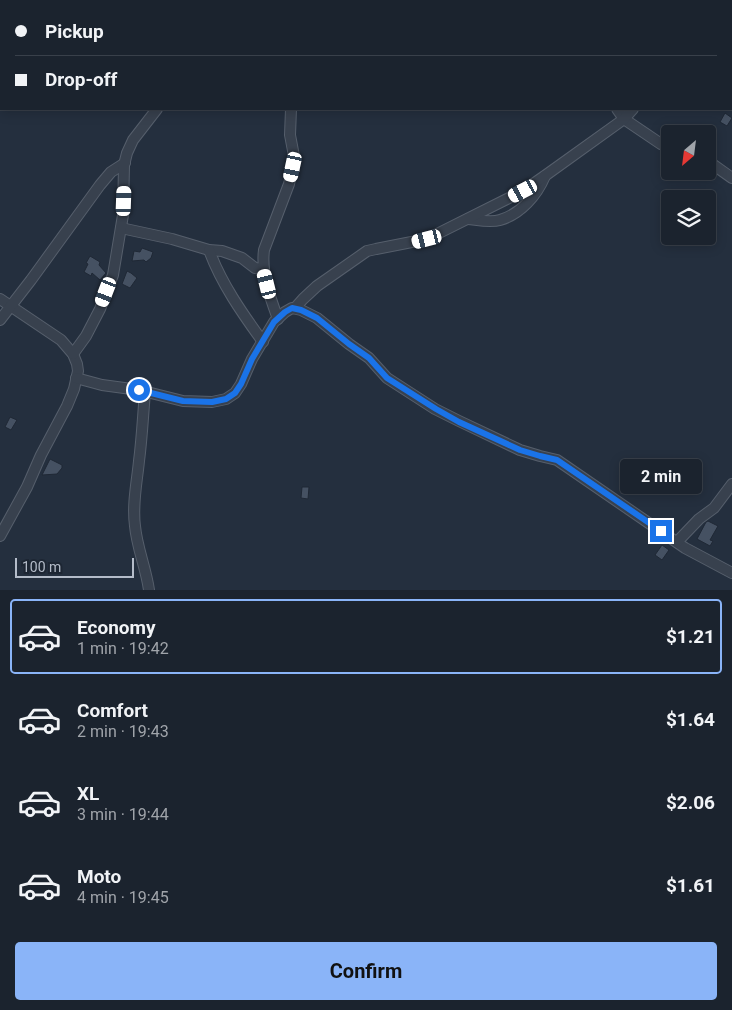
<!DOCTYPE html>
<meta charset="utf-8">
<style>
body{margin:0;font-family:Roboto,sans-serif;background:#242b36;color:#f1f3f6;height:100vh;display:flex;flex-direction:column;font-size:19px;white-space:nowrap}
*{box-sizing:border-box;margin:0}
p{font-size:16px;color:#a0a4aa}
.icon{flex:none;width:28px;height:28px;fill:none;stroke:currentColor;stroke-width:2;stroke-linecap:round;stroke-linejoin:round}
.map{position:relative;height:590px;overflow:hidden}
.sheet{display:flex;flex-direction:column;background:#1b232e;flex:1}
.sheet>*{flex:none}
.hud{position:absolute;left:0px;top:0px;width:732px;height:110px;box-shadow:0 2px 12px #0003,0 0 0 1px #39404a;display:grid;align-content:center;height:110px;padding:0 15px;background:#1b232e}
.needle{width:32px;rotate:208deg}
.tools{position:absolute;left:661px;top:125px;display:grid;gap:10px}
.tools a{display:grid;place-items:center;width:55px;height:55px;border-radius:5px;background:#1b232e;box-shadow:0 2px 12px #0003,0 0 0 1px #39404a;font-size:25px}
.scale{position:absolute;left:15px;bottom:12px;width:119px;box-sizing:border-box;padding-left:5px;border:2px solid #b4bcc9;border-top:0;font-size:14px;line-height:18px;white-space:nowrap;color:#b4bcc9;-webkit-text-stroke:4px #1d2633;paint-order:stroke}
.end{position:absolute;width:22px;height:22px;margin:-11px;border:6px solid #1a73e8;background:#fff;box-shadow:0 0 0 2px #fff}
.from{border-radius:50%}
.bubble{position:absolute;height:35px;border-radius:5px;background:#1b232e;box-shadow:0 2px 12px #0003,0 0 0 1px #39404a;font-size:16px;font-weight:700;line-height:35px;text-align:center}
.car{position:absolute;width:15px;height:30px;margin:-15px -8px;border-radius:6px;box-shadow:0 0 4px 1px #0007;background:linear-gradient(#fff 24%,#345 0 40%,#fff 0 76%,#345 0 86%,#fff 0)}
.hud b{display:flex;align-items:center;gap:18px;height:48px;font-size:19px}
.hud b+b{border-top:1px solid #39404a}
.hud i{width:12px;height:12px;background:#f1f3f6}
ul{padding:9px 0 0;list-style:none}
li{display:flex;align-items:center;gap:15px;height:75px;margin:0 10px 8px;padding:0 5px;border:2px solid transparent;border-radius:5px}
li div{flex:1}
li b{display:block;font-size:19px}
li em{font-style:normal;font-weight:700}
li.on{border-color:#8ab4f8}
li>.icon{width:45px;height:45px;stroke-width:1.5}
.cta{display:flex;gap:10px;margin-top:auto;padding:10px 15px}
.cta a{flex:1;height:58px;border-radius:5px;background:#8ab4f8;color:#111;font-size:20px;font-weight:700;line-height:58px;text-align:center}
.map>svg:first-child{display:block}
.building{fill:#455162;stroke:#1f2835}
.lines{fill:none;stroke-linecap:round;stroke-linejoin:round}
.minor-casing{stroke:#565f6c;stroke-width:12}
.minor{stroke:#38414e;stroke-width:10}
.route{stroke:#1a73e8;stroke-width:6}
</style>
<div class="map">
<svg width="732" height="590" viewBox="0 0 732 590">
<rect width="100%" height="100%" fill="#242f3e"/>
<g class="building">
<polygon points="725,113 732,118 727,126 720,122"/>
<polygon points="142,248 153,252 151,258 146,262 144,260 132,261 134,251 140,252"/>
<polygon points="90,256 100,262 99,265 106,273 100,280 92,273 91,276 84,272 88,264 86,263"/>
<polygon points="127,271 131,273 137,278 130,288 122,284"/>
<polygon points="10,417 17,420 11,430 5,427"/>
<polygon points="50,459 62,465 62,468 57,474 42,475"/>
<polygon points="302,487 309,487 308,499 301,498"/>
<polygon points="708,521 718,526 710,540 713,541 710,546 697,539 706,522"/>
<polygon points="662,545 669,550 662,560 655,555"/>
</g>
<g class="lines">
<g class="minor-casing">
<g id="minor">
<polyline points="118,1 119,0"/>
<polyline points="246,1 247,0"/>
<polyline points="308,1 308,0"/>
<polyline points="731,18 732,17"/>
<polyline points="0,73 1,73"/>
<polyline points="617,109 624,119 661,144 670,147"/>
<polyline points="708,161 732,178"/>
<path d="M468,219C478,220 490,223 500,220C521,214 537,195 545,176"/>
<polyline points="121,228 172,239 209,250 222,251 242,258 255,268 263,269"/>
<path d="M209,250C221,283 242,313 263,342"/>
<polyline points="0,299 61,340 73,354 77,364 78,371 74,389 67,406 41,455 27,487 0,536"/>
<polyline points="295,308 303,299 317,286 367,251 376,249 427,239 523,191 546,175 624,119 633,109"/>
<path d="M278,319C270,297 261,273 264,250L289,184L293,167L294,156L290,135L291,109"/>
<polyline points="0,320 31,280 100,185 111,172 125,163"/>
<polyline points="73,354 86,336 100,309 113,275 123,215 124,165 127,153 133,140 157,109"/>
<polyline points="76,378 102,385 139,390 183,401 212,402 226,399 235,393 241,384 252,359 274,322 285,312 292,308 301,310 317,318 349,344 369,358 387,378 435,409 459,421 520,450 540,456 557,460 685,548 732,573"/>
<path d="M145,392C143,415 142,438 139,461C137,482 132,504 135,526C137,548 146,568 149,590"/>
<polyline points="677,542 699,519 714,508 732,484"/>
</g>
</g>
<use href="#minor" class="minor"/>
</g>
<g class="lines">
<polyline class="route" points="139,390 183,401 212,402 226,399 235,393 241,384 252,359 274,322 285,312 292,308 301,310 317,318 349,344 369,358 387,378 436,409 459,422 520,450 540,456 557,460 661,531"/>
</g>
</svg>
<div class="tools">
<a><svg class="needle" viewBox="-14 -14 28 28"><path d="M0-13l5 13h-10z" fill="#e53935"/><path d="M0 13l5-13h-10z" fill="#a0a4aa"/></svg></a>
<a><svg class="icon" aria-label="layers" viewBox="0 0 24 24"><path d="M12 4l9 5-9 5-9-5zM3 14l9 5 9-5"/></svg></a>
</div>
<div class="scale">100 m</div>
<i class="end from" style="left:139px;top:390px"></i>
<i class="end" style="left:661px;top:531px"></i>
<div class="bubble" style="left:620px;top:459px;width:82px">2 min</div>
<i class="car" style="left:293px;top:167px;rotate:192deg"></i>
<i class="car" style="left:523px;top:191px;rotate:242deg"></i>
<i class="car" style="left:124px;top:201px;rotate:2deg"></i>
<i class="car" style="left:427px;top:239px;rotate:256deg"></i>
<i class="car" style="left:267px;top:284px;rotate:346deg"></i>
<i class="car" style="left:106px;top:292px;rotate:201deg"></i>
<div class="hud">
<b><i class="from"></i>Pickup</b>
<b><i></i>Drop-off</b>
</div>
</div>
<section class="sheet">
<ul>
<li class="on"><svg class="icon" aria-label="car" viewBox="0 0 24 24"><path d="M5 17H2v-5l4-1 3-4h7l3 4 3 1v5h-3M9 17h6M6 11h13"/><circle cx="7" cy="17" r="2"/><circle cx="17" cy="17" r="2"/></svg><div><b>Economy</b><p>1 min · 19:42</p></div><em>$1.21</em></li>
<li><svg class="icon" aria-label="car" viewBox="0 0 24 24"><path d="M5 17H2v-5l4-1 3-4h7l3 4 3 1v5h-3M9 17h6M6 11h13"/><circle cx="7" cy="17" r="2"/><circle cx="17" cy="17" r="2"/></svg><div><b>Comfort</b><p>2 min · 19:43</p></div><em>$1.64</em></li>
<li><svg class="icon" aria-label="car" viewBox="0 0 24 24"><path d="M5 17H2v-5l4-1 3-4h7l3 4 3 1v5h-3M9 17h6M6 11h13"/><circle cx="7" cy="17" r="2"/><circle cx="17" cy="17" r="2"/></svg><div><b>XL</b><p>3 min · 19:44</p></div><em>$2.06</em></li>
<li><svg class="icon" aria-label="car" viewBox="0 0 24 24"><path d="M5 17H2v-5l4-1 3-4h7l3 4 3 1v5h-3M9 17h6M6 11h13"/><circle cx="7" cy="17" r="2"/><circle cx="17" cy="17" r="2"/></svg><div><b>Moto</b><p>4 min · 19:45</p></div><em>$1.61</em></li>
</ul>
<div class="cta"><a>Confirm</a></div>
</section>
